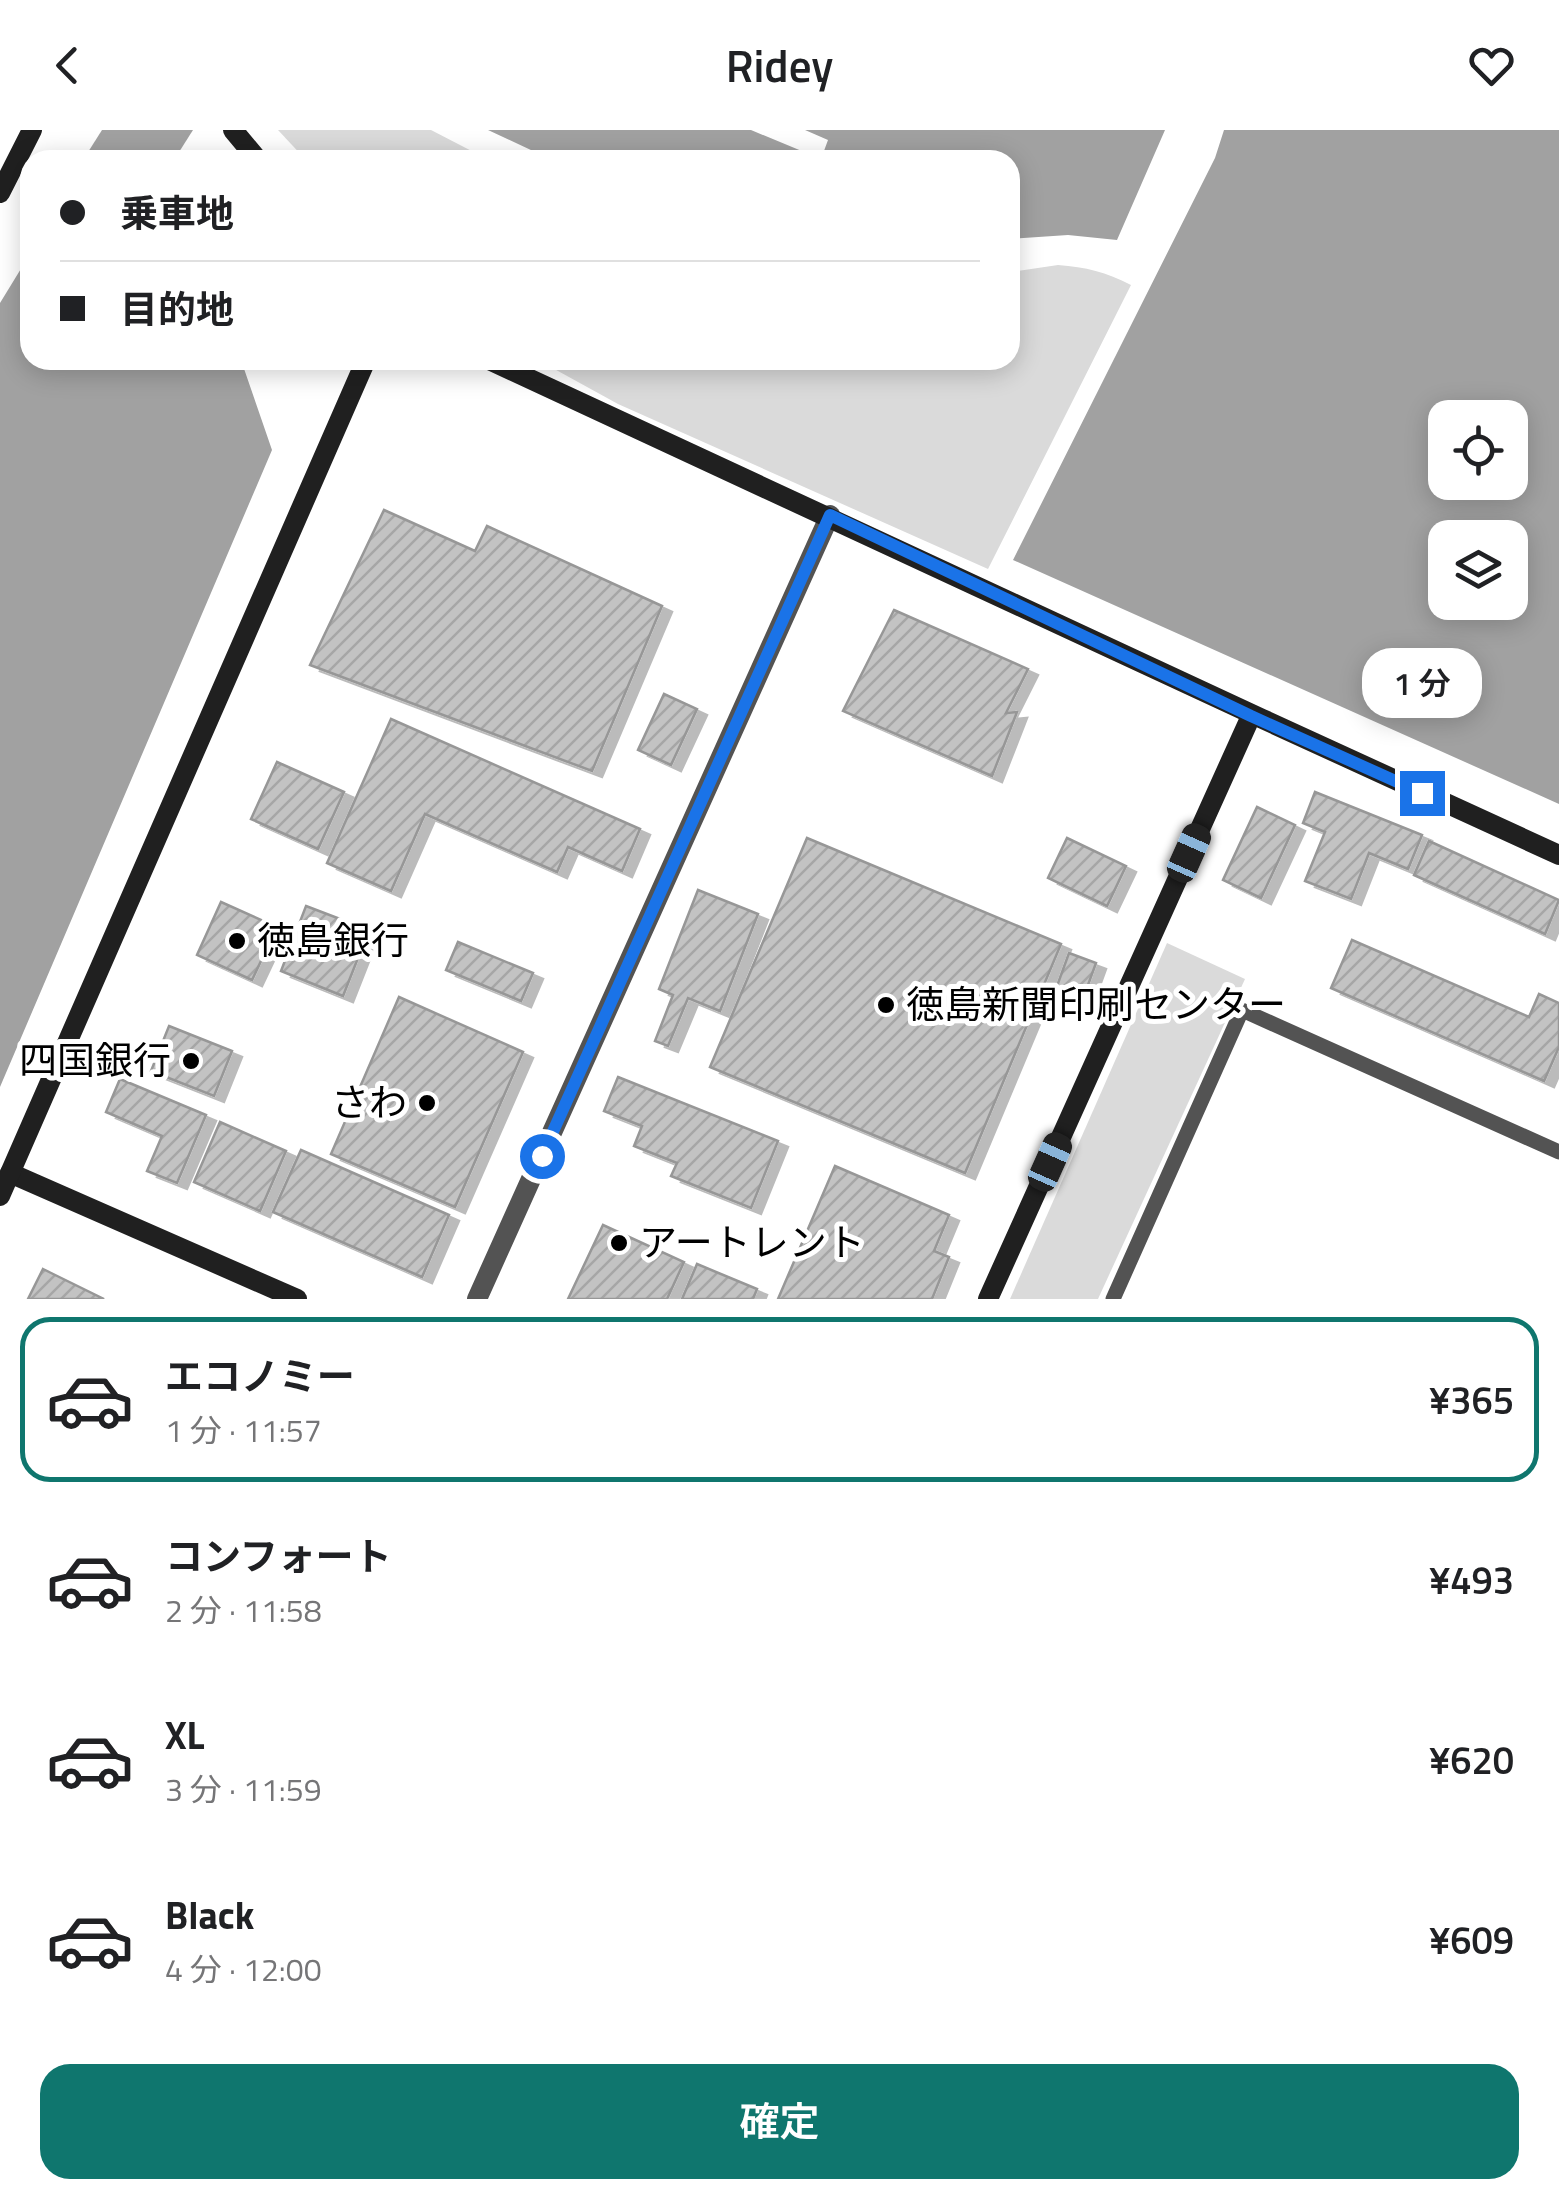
<!DOCTYPE html>
<html lang="ja">
<meta charset="utf-8">
<style>
body{margin:0;font-family:"Titillium Web","Noto Sans JP",sans-serif;background:#f6f6f6;color:#202124;height:100vh;display:flex;flex-direction:column;font-size:38px;white-space:nowrap}
*{box-sizing:border-box;margin:0}
p{font-size:32px;color:#757577}
.icon{flex:none;width:55px;height:55px;fill:none;stroke:currentColor;stroke-width:2;stroke-linecap:round;stroke-linejoin:round}
.map{position:relative;height:1169px;overflow:hidden}
.drawer{display:flex;flex-direction:column;background:#fff;flex:1}
.drawer>*{flex:none}
.banner{position:absolute;left:20px;top:20px;width:1000px;height:220px;border-radius:30px;box-shadow:0 5px 25px #0003;display:grid;align-content:center;height:220px;padding:0 40px;background:#fff}
.tools{position:absolute;left:1428px;top:270px;display:grid;gap:20px}
.tools a{display:grid;place-items:center;width:100px;height:100px;border-radius:20px;background:#fff;box-shadow:0 5px 25px #0003;font-size:50px}
.end{position:absolute;width:45px;height:45px;margin:-22px;border:12px solid #1a73e8;background:#fff;box-shadow:0 0 0 5px #fff}
.from{border-radius:50%}
.bubble{position:absolute;height:70px;border-radius:30px;background:#fff;box-shadow:0 5px 25px #0003;font-size:32px;font-weight:600;line-height:70px;text-align:center}
.car{position:absolute;width:30px;height:60px;margin:-30px -15px;border-radius:12px;box-shadow:0 0 8px 2px #0007;background:linear-gradient(#222 24%,#8ab4d8 0 40%,#222 0 76%,#8ab4d8 0 86%,#222 0)}
.banner b{display:flex;align-items:center;gap:35px;height:95px;font-size:38px}
.banner b+b{border-top:2px solid #e0e0e0}
.banner i{width:25px;height:25px;background:#202124}
ul{padding:18px 0 0;list-style:none}
li{display:flex;align-items:center;gap:30px;height:165px;margin:0 20px 15px;padding:0 20px;border:5px solid transparent;border-radius:30px}
li div{flex:1}
li b{display:block;font-size:38px}
li em{font-style:normal;font-weight:600}
li.current{border-color:#0f766e}
li>.icon{width:90px;height:90px;stroke-width:1.5}
.primary-button{display:flex;gap:20px;margin-top:auto;padding:20px 40px}
.primary-button a{flex:1;height:115px;border-radius:30px;background:#0f766e;color:#fff;font-size:40px;font-weight:600;line-height:115px;text-align:center}
header{display:flex;justify-content:space-between;align-items:center;height:130px;padding:0 40px;background:#fff;font-size:45px;font-weight:600}
.map>svg:first-child{display:block}
.park{fill:#dadada}
.water{fill:#a1a1a1;fill-rule:evenodd}
.building{fill:url(#building-hatch);stroke:#979797;stroke-width:2.5;filter:url(#shadow)}
.lines{fill:none;stroke-linecap:round;stroke-linejoin:round}
.lane{stroke:#535353;stroke-width:15}
.street{stroke:#535353;stroke-width:20}
.secondary{stroke:#202020;stroke-width:20}
.route{stroke:#1a73e8;stroke-width:12}
.poi-dot{fill:#000;stroke:#fff;stroke-width:4}
.labels{text-anchor:middle;stroke-width:10;stroke-linejoin:round;paint-order:stroke}
.poi-label{font-size:38px;fill:#000;stroke:#fff;text-anchor:start}
</style>
<header><svg class="icon" aria-label="back" viewBox="0 0 24 24"><path d="M15 5l-7 7 7 7"/></svg>Ridey<svg class="icon" aria-label="heart" viewBox="0 0 24 24"><path d="M12 20l-8-8c-3-5 5-10 8-4 3-6 11-1 8 4z"/></svg></header>
<div class="map">
<svg width="1559" height="1169" viewBox="0 0 1559 1169">
<defs>
<pattern id="building-hatch" width="6" height="6" patternUnits="userSpaceOnUse" patternTransform="scale(2.5)"><rect width="6" height="6" fill="#c3c3c3"/><path d="M-1 1l2-2M0 6l6-6M5 7l2-2" fill="none" stroke="#a6a6a6"/></pattern>
<filter id="shadow"><feDropShadow dx="10" dy="6" stdDeviation="0" flood-color="#0004"/></filter>
</defs>
<rect width="100%" height="100%" fill="#fff"/>
<g class="park">
<polygon points="278,0 431,0 489,30 306,30"/>
<path d="M1058,135C1086,137 1106,142 1131,155L988,439L618,274L538,230H757L842,234L871,230H1010V142Z"/>
<polygon points="1167,813 1245,849 1098,1169 1010,1169"/>
</g>
<g class="water">
<polygon points="102,0 193,0 174,30 83,30"/>
<polygon points="488,0 751,0 821,29 828,10 805,0 1165,0 1117,110 1068,105 1010,109 1010,30 534,30 533,21"/>
<path d="M1224,0H1559V674L1013,430L1215,28ZM1445,288H1510V352H1445ZM1445,408H1510V472H1445Z"/>
<polygon points="30,124 30,230 241,230 272,320 0,957 0,173"/>
</g>
<g class="building">
<polygon points="384,380 475,421 487,396 662,476 592,641 310,535"/>
<polygon points="894,480 1028,539 1006,583 1017,582 992,646 843,581"/>
<polygon points="664,564 697,579 671,635 638,620"/>
<polygon points="391,589 640,699 622,741 568,717 557,742 425,684 391,761 327,733"/>
<polygon points="277,632 344,662 318,719 251,689"/>
<polygon points="1315,662 1422,705 1408,739 1369,723 1351,769 1305,751 1325,702 1303,693"/>
<polygon points="1257,677 1295,695 1261,768 1223,750"/>
<polygon points="807,708 1061,814 965,1043 710,937"/>
<polygon points="1067,708 1126,736 1107,776 1048,748"/>
<polygon points="1429,711 1559,770 1545,804 1414,745"/>
<polygon points="698,760 758,784 720,881 688,868 668,916 655,911 673,865 659,859"/>
<polygon points="221,772 277,797 252,850 197,825"/>
<polygon points="306,776 369,800 343,866 281,841"/>
<polygon points="1352,810 1529,887 1539,864 1559,873 1559,917 1544,951 1331,858"/>
<polygon points="458,812 533,843 521,871 446,840"/>
<polygon points="1069,823 1096,833 1080,877 1053,867"/>
<polygon points="399,867 523,922 455,1077 331,1024"/>
<polygon points="169,896 232,921 214,966 151,941"/>
<polygon points="618,947 778,1011 751,1078 671,1046 677,1033 634,1016 642,996 604,981"/>
<polygon points="120,949 206,985 177,1053 147,1041 162,1006 106,982"/>
<polygon points="220,992 286,1021 260,1081 194,1052"/>
<polygon points="301,1020 449,1085 422,1147 273,1082"/>
<polygon points="835,1036 949,1085 934,1121 949,1127 932,1169 778,1169"/>
<polygon points="603,1095 684,1132 667,1169 568,1169"/>
<polygon points="697,1134 757,1159 753,1169 682,1169"/>
<polygon points="43,1139 104,1169 28,1169"/>
</g>
<g class="lines">
<polyline class="lane" points="1113,1169 1242,880 1559,1022"/>
<polyline class="street" points="477,1169 830,385"/>
<g class="secondary">
<polyline points="233,0 258,30"/>
<polyline points="0,63 32,0"/>
<path d="M489,230C847,393 1201,563 1559,725"/>
<polyline points="10,1043 297,1169"/>
<polyline points="0,1066 366,230"/>
<polyline points="988,1169 1251,586"/>
</g>
</g>
<g class="lines">
<polyline class="route" points="542,1026 830,385 1251,586 1422,663"/>
</g>
<g class="poi-dot">
<circle cx="237" cy="811" r="10"/>
<circle cx="886" cy="875" r="10"/>
<circle cx="191" cy="931" r="10"/>
<circle cx="427" cy="973" r="10"/>
<circle cx="619" cy="1113" r="10"/>
</g>
<g class="labels">
<g class="poi-label">
<text x="257" y="824">徳島銀行</text>
<text x="906" y="888">徳島新聞印刷センター</text>
<text x="171" y="944" text-anchor="end">四国銀行</text>
<text x="407" y="986" text-anchor="end">さわ</text>
<text x="639" y="1126">アートレント</text>
</g>
</g>
</svg>
<div class="tools">
<a><svg class="icon" aria-label="locate" viewBox="0 0 24 24"><circle cx="12" cy="12" r="6"/><path d="M12 2v4M12 18v4M2 12h4M18 12h4"/></svg></a>
<a><svg class="icon" aria-label="layers" viewBox="0 0 24 24"><path d="M12 4l9 5-9 5-9-5zM3 14l9 5 9-5"/></svg></a>
</div>
<i class="end from" style="left:542px;top:1026px"></i>
<i class="end" style="left:1422px;top:663px"></i>
<div class="bubble" style="left:1362px;top:518px;width:120px">1 分</div>
<i class="car" style="left:1189px;top:723px;rotate:24deg"></i>
<i class="car" style="left:1050px;top:1032px;rotate:24deg"></i>
<div class="banner">
<b><i class="from"></i>乗車地</b>
<b><i></i>目的地</b>
</div>
</div>
<section class="drawer">
<ul>
<li class="current"><svg class="icon" aria-label="car" viewBox="0 0 24 24"><path d="M5 17H2v-5l4-1 3-4h7l3 4 3 1v5h-3M9 17h6M6 11h13"/><circle cx="7" cy="17" r="2"/><circle cx="17" cy="17" r="2"/></svg><div><b>エコノミー</b><p>1 分 · 11:57</p></div><em>¥365</em></li>
<li><svg class="icon" aria-label="car" viewBox="0 0 24 24"><path d="M5 17H2v-5l4-1 3-4h7l3 4 3 1v5h-3M9 17h6M6 11h13"/><circle cx="7" cy="17" r="2"/><circle cx="17" cy="17" r="2"/></svg><div><b>コンフォート</b><p>2 分 · 11:58</p></div><em>¥493</em></li>
<li><svg class="icon" aria-label="car" viewBox="0 0 24 24"><path d="M5 17H2v-5l4-1 3-4h7l3 4 3 1v5h-3M9 17h6M6 11h13"/><circle cx="7" cy="17" r="2"/><circle cx="17" cy="17" r="2"/></svg><div><b>XL</b><p>3 分 · 11:59</p></div><em>¥620</em></li>
<li><svg class="icon" aria-label="car" viewBox="0 0 24 24"><path d="M5 17H2v-5l4-1 3-4h7l3 4 3 1v5h-3M9 17h6M6 11h13"/><circle cx="7" cy="17" r="2"/><circle cx="17" cy="17" r="2"/></svg><div><b>Black</b><p>4 分 · 12:00</p></div><em>¥609</em></li>
</ul>
<div class="primary-button"><a>確定</a></div>
</section>
